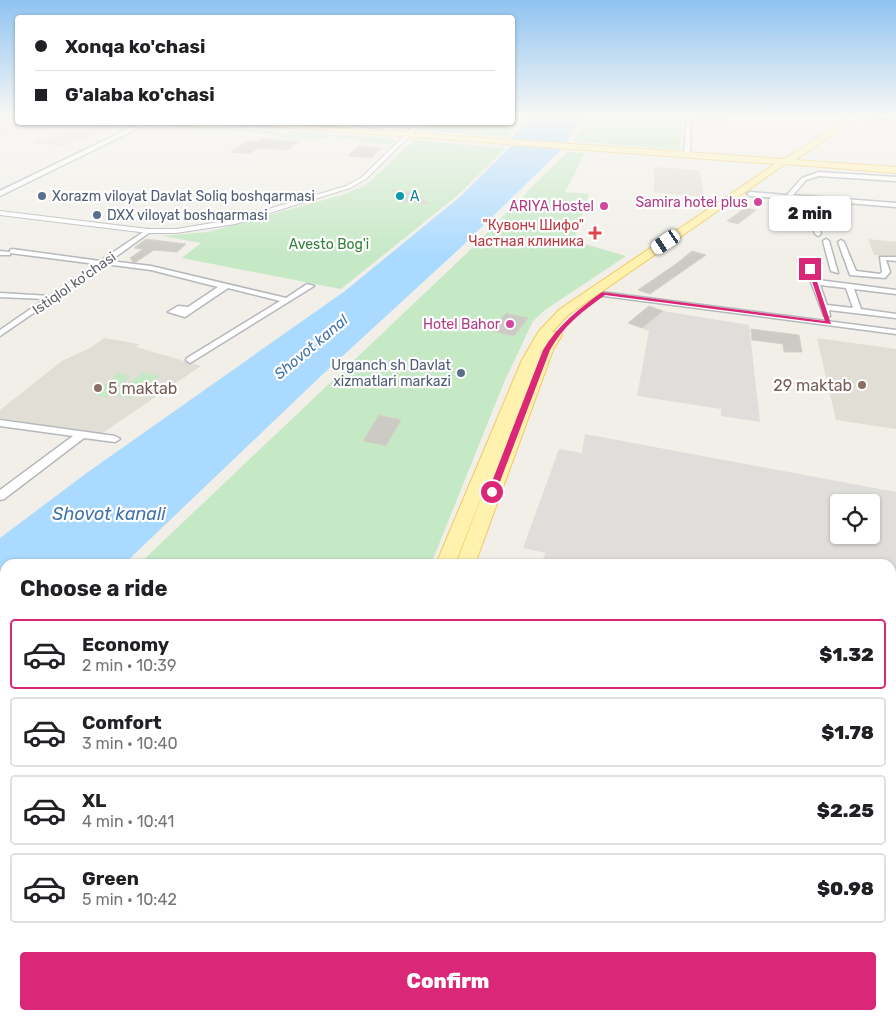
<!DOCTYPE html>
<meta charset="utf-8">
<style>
body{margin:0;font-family:Rubik,sans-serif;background:#f2f2f2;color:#202124;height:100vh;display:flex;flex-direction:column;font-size:19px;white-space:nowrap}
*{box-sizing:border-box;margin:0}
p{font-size:16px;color:#757577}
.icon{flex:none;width:28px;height:28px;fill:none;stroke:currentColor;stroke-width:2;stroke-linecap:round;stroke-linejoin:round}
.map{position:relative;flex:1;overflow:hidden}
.drawer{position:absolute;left:0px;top:559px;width:896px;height:461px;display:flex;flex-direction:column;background:#fff;border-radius:15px 15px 0 0;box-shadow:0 1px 4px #0004}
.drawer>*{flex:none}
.banner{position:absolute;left:15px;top:15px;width:500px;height:110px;border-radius:5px;box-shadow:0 1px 4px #0004;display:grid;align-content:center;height:110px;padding:0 20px;background:#fff}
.buttons{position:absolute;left:830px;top:494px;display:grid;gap:10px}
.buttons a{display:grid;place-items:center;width:50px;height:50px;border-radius:5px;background:#fff;box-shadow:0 1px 4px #0004;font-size:25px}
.end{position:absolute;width:22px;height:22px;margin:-11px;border:6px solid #db2777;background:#fff;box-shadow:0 0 0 2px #fff}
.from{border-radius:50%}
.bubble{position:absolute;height:35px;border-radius:5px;background:#fff;box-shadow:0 1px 4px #0004;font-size:16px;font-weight:800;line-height:35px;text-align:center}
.car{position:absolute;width:15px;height:30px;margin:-15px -8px;border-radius:6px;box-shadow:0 0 4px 1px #0007;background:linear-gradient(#fff 24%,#345 0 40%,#fff 0 76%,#345 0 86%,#fff 0)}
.banner b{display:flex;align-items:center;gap:18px;height:48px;font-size:19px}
.banner b+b{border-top:1px solid #e0e0e0}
.banner i{width:12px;height:12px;background:#202124}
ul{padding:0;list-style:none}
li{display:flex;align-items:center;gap:15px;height:70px;margin:0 10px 8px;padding:0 10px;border:2px solid #e0e0e0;border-radius:5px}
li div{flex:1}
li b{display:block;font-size:19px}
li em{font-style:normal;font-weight:800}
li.current{border-color:#db2777}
li>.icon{width:45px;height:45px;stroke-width:1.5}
h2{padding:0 20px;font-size:22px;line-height:60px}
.primary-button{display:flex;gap:10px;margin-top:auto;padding:10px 20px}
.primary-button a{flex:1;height:58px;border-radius:5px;background:#db2777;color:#fff;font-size:20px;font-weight:800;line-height:58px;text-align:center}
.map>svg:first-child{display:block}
.industrial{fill:#e0deda;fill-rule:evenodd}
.education{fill:#e1ded6}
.green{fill:#c5e8c5}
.water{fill:#aadaff}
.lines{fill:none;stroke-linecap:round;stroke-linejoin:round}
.stream-far1{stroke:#aadaff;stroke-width:1}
.stream{stroke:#aadaff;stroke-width:2}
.building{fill:#cccac5;stroke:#d6d1c6}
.primary-tunnel{stroke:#ccccc8;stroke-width:8;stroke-dasharray:8 4;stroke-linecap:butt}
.minor-casing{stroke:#b5b8bc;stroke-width:3}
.tertiary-casing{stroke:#b5b8bc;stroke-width:2}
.secondary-casing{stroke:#b6babf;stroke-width:3}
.primary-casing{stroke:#f2c960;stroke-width:2}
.minor{fill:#fff;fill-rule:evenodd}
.tertiary{fill:#fff;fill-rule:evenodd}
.secondary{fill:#fff;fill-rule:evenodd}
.primary{fill:#fff2af;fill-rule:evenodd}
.route{fill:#db2777}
.service-dot{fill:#5c6f8a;stroke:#fff;stroke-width:2}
.culture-dot{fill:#0f9aa8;stroke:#fff;stroke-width:2}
.hotel-dot{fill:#d1479c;stroke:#fff;stroke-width:2}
.health-dot{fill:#e0444e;stroke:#fff;stroke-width:2}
.education-dot{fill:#8d6e63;stroke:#fff;stroke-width:2}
.labels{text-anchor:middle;stroke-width:4.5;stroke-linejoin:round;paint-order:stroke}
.far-service-label{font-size:14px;fill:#4e5e75;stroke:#fff;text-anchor:start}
.far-culture-label{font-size:14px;fill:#0d838f;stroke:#fff;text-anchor:start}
.far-hotel-label{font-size:14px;fill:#b23c85;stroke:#fff;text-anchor:end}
.far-health-label{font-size:14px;fill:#be3a42;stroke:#fff;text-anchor:end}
.far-park-label{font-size:14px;fill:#348238;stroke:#fff}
.far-street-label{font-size:14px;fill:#5f6368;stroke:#fff}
.far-water-label{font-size:15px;font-style:italic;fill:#4174aa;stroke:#fff}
.education-label{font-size:16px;fill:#785e54;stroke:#fff;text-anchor:end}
.water-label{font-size:18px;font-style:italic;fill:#4174aa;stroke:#fff}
</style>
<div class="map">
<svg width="896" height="1019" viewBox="0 0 896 1019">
<rect width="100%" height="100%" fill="#f1efe8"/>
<g class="industrial">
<polygon points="663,311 749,325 760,422 721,416 721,409 637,396 649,331 642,328"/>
<path d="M585,434L896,492V655L891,654V564H540L546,553L523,548L559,449L582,453ZM839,502H871V535H839Z"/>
</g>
<g class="education">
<polygon points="0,115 17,115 18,122 34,123 0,135"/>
<polygon points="699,115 739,115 712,127 699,127"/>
<polygon points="869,117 896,121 896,130 862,124"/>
<polygon points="54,123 123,123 64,146 32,143 38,139 46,139 70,129 86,130 95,126"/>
<polygon points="654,167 700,170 704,197 654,192"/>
<polygon points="780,209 807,211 812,224 783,222"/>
<polygon points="868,239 896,242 896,257 874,255"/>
<polygon points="104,338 139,344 136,347 201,366 101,434 0,418 0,410 62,361 92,347"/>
<polygon points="817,338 896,349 896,429 836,420"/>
<polygon points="891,657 896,658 896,929 891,927"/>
<polygon points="467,1015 686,1015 686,1019 466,1019"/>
</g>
<g class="green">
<polygon points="513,115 525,115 508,137 430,131 424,128 429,123 512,122"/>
<polygon points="589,115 682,115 680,150 572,141"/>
<polygon points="160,123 284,132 279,135 154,125"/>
<path d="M289,131L390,138L395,141L391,144L360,142L362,139L346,138L343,140L335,139L340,135L332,134C320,143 294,139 280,137Z"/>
<polygon points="414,140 506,148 458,195 341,289 182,258 201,243 162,236 208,232 342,195 366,185"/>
<polygon points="567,152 585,153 565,192 589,194 574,241 626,256 545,310 533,321 505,380 431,564 139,564 465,255"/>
<polygon points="144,372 160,376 130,399 113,394"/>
<polygon points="118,373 131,376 107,397 93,394"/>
<polygon points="5,692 5,1015 231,1015 229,1019 0,1019 0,698"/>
<polygon points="546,1015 636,1015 635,1019 545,1019"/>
</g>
<polygon class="water" points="528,115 583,115 562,149 458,250 322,375 124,564 5,564 5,675 0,680 0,538 88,472 345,291 462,195 512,145 513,137"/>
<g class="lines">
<polyline class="stream-far1" points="1,189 141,122"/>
<polyline class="stream" points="0,190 4,188"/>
</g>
<g class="building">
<polygon points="261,139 281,140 299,142 287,150 258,148 249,154 230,152 248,141 257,141"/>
<polygon points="358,146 381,148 371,158 348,156"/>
<polygon points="391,190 411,192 429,204 403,201"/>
<polygon points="745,208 756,210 738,224 727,221"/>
<polygon points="146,239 186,244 177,252 154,250 136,262 133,262 130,258 143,249 134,248"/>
<polygon points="692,251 706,255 650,294 638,290 676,264"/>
<polygon points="649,306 663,311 642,328 628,323"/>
<polygon points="506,313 528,318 514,336 492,331"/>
<polygon points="751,329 799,335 802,352 784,352 783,344 752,340"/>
<polygon points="379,415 401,420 386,446 363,441"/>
</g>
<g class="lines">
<polyline class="primary-tunnel" points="241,122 276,125"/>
<g class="minor-casing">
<g id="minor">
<polygon points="687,115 691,115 690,155 687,157 684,155"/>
<polygon points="868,115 896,118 896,120 870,116"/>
<polygon points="311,122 327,122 383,131 381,132"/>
<polygon points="819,172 896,177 896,181 819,176 806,180 793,195 896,203 896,207 811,200 821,234 818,236 815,234 805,200 750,196 747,194 750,192 787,195 802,178"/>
<polygon points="148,229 151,231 150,232 110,261 151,266 286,298 307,284 314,286 190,363 186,360 187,358 280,301 228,288 185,317 168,312 178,306 188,307 218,287 151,270 105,264 0,336 0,330 45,299 0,297 0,293 50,296 96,264 10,253 10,255 0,255 0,251 10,252 10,250 12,249 100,261"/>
<polygon points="826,239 829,241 838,273 831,271 823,241"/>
<polygon points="841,240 844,242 856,271 880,274 882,272 880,257 896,257 896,261 886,260 890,272 885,278 850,275 838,242"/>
<path d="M807,267H813L818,280L896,290V294L854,289L861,309L896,314V318L829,310L830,316H824L806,269ZM820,285L846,288L853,308L827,305Z"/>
<polygon points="601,292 896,330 896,334 604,296 601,296"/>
<polygon points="0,420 115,436 120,439 115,442 84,438 4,499 0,500 0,490 73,436 0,426"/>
</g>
</g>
<g class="tertiary-casing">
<polygon id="tertiary" points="418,122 424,122 366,179 350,188 235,224 176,233 148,233 0,215 0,211 148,229 176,229 231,220 346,186 362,177"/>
</g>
<g class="secondary-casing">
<polygon id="secondary" points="142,122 151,122 0,196 0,191"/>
</g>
<g class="primary-casing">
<g id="primary">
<polygon points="853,115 861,115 796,160 896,167 896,173 786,164 781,167 568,315 552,332 561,332 562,335 553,350 475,564 456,564 488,480 455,564 436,564 522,360 539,331 560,309 775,164 276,127 273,127 273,123 784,159"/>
<polygon points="133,122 129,125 125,123 125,122"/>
<polygon points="236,1015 268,1015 266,1019 234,1019"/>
<polygon points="274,1015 306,1015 305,1019 273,1019"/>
</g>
</g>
<use href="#minor" class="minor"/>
<use href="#tertiary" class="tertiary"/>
<use href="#secondary" class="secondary"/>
<use href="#primary" class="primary"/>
</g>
<linearGradient id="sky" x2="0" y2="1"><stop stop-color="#8fc3f1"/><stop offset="0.45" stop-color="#f9f8f5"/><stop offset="1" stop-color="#f9f8f5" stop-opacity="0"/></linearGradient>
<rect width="896" height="258" fill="url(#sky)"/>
<path class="route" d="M810,268L813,269L831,324L605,295C583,311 563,326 550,350L496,492L495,494H489L488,492L543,350C558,325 579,309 602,292L825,321L808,269Z"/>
<g class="service-dot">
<circle cx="42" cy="196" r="5"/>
<circle cx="97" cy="215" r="5"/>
<circle cx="461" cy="373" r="5"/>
</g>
<circle class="culture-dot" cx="400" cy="196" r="5"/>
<g class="hotel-dot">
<circle cx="758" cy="202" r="5"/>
<circle cx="604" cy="206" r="5"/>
<circle cx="510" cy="324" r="5"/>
</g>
<path class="health-dot" d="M592.5 225.5h5v5h5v5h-5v5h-5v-5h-5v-5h5z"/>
<g class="education-dot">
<circle cx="862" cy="385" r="5"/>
<circle cx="98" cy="388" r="5"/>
</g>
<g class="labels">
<g class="far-service-label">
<text x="52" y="201">Xorazm viloyat Davlat Soliq boshqarmasi</text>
<text x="107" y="220">DXX viloyat boshqarmasi</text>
<text x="451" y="370" text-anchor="end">Urganch sh Davlat<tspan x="451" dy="16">xizmatlari markazi</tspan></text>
</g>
<g class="far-culture-label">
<text x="410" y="201">A</text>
</g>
<g class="far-hotel-label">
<text x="748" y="207">Samira hotel plus</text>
<text x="594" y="211">ARIYA Hostel</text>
<text x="500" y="329">Hotel Bahor</text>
</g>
<g class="far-health-label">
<text x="584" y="230">"Кувонч Шифо"<tspan x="584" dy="16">Частная клиника</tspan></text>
</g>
<g class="far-park-label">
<text x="329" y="249">Avesto Bog'i</text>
</g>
<g class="far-street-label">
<text transform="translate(74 283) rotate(-35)" y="5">Istiqlol ko'chasi</text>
</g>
<g class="far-water-label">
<text transform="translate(311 347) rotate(-40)" y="5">Shovot kanal</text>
</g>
<g class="education-label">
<text x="852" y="391">29 maktab</text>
<text x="108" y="394" text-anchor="start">5 maktab</text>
</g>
<g class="water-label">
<text x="109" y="520">Shovot kanali</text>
</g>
</g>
</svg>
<div class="buttons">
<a><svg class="icon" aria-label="locate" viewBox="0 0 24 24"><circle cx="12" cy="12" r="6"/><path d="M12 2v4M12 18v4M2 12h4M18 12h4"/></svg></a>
</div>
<i class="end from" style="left:492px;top:492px"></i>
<i class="end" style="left:810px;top:269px"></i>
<div class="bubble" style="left:769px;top:196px;width:82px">2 min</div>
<i class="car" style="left:666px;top:242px;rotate:236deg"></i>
<div class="banner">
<b><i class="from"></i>Xonqa ko'chasi</b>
<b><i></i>G'alaba ko'chasi</b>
</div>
<section class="drawer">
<h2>Choose a ride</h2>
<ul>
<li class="current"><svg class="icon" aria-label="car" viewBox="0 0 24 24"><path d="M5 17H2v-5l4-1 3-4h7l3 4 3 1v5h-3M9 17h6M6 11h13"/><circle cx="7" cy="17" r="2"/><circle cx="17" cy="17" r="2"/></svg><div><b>Economy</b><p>2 min · 10:39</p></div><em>$1.32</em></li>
<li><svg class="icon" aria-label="car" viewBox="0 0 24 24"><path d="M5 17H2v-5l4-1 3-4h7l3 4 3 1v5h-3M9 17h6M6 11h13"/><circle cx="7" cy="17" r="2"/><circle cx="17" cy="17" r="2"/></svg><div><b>Comfort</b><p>3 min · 10:40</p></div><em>$1.78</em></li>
<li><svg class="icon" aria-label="car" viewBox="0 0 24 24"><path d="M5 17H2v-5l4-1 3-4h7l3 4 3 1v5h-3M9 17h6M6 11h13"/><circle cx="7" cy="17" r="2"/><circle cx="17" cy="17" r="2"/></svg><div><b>XL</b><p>4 min · 10:41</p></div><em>$2.25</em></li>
<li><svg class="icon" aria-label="car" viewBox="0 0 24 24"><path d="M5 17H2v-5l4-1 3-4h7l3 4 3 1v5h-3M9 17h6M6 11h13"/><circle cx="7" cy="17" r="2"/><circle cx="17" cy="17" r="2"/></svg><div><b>Green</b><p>5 min · 10:42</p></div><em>$0.98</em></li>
</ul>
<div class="primary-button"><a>Confirm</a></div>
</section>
</div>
